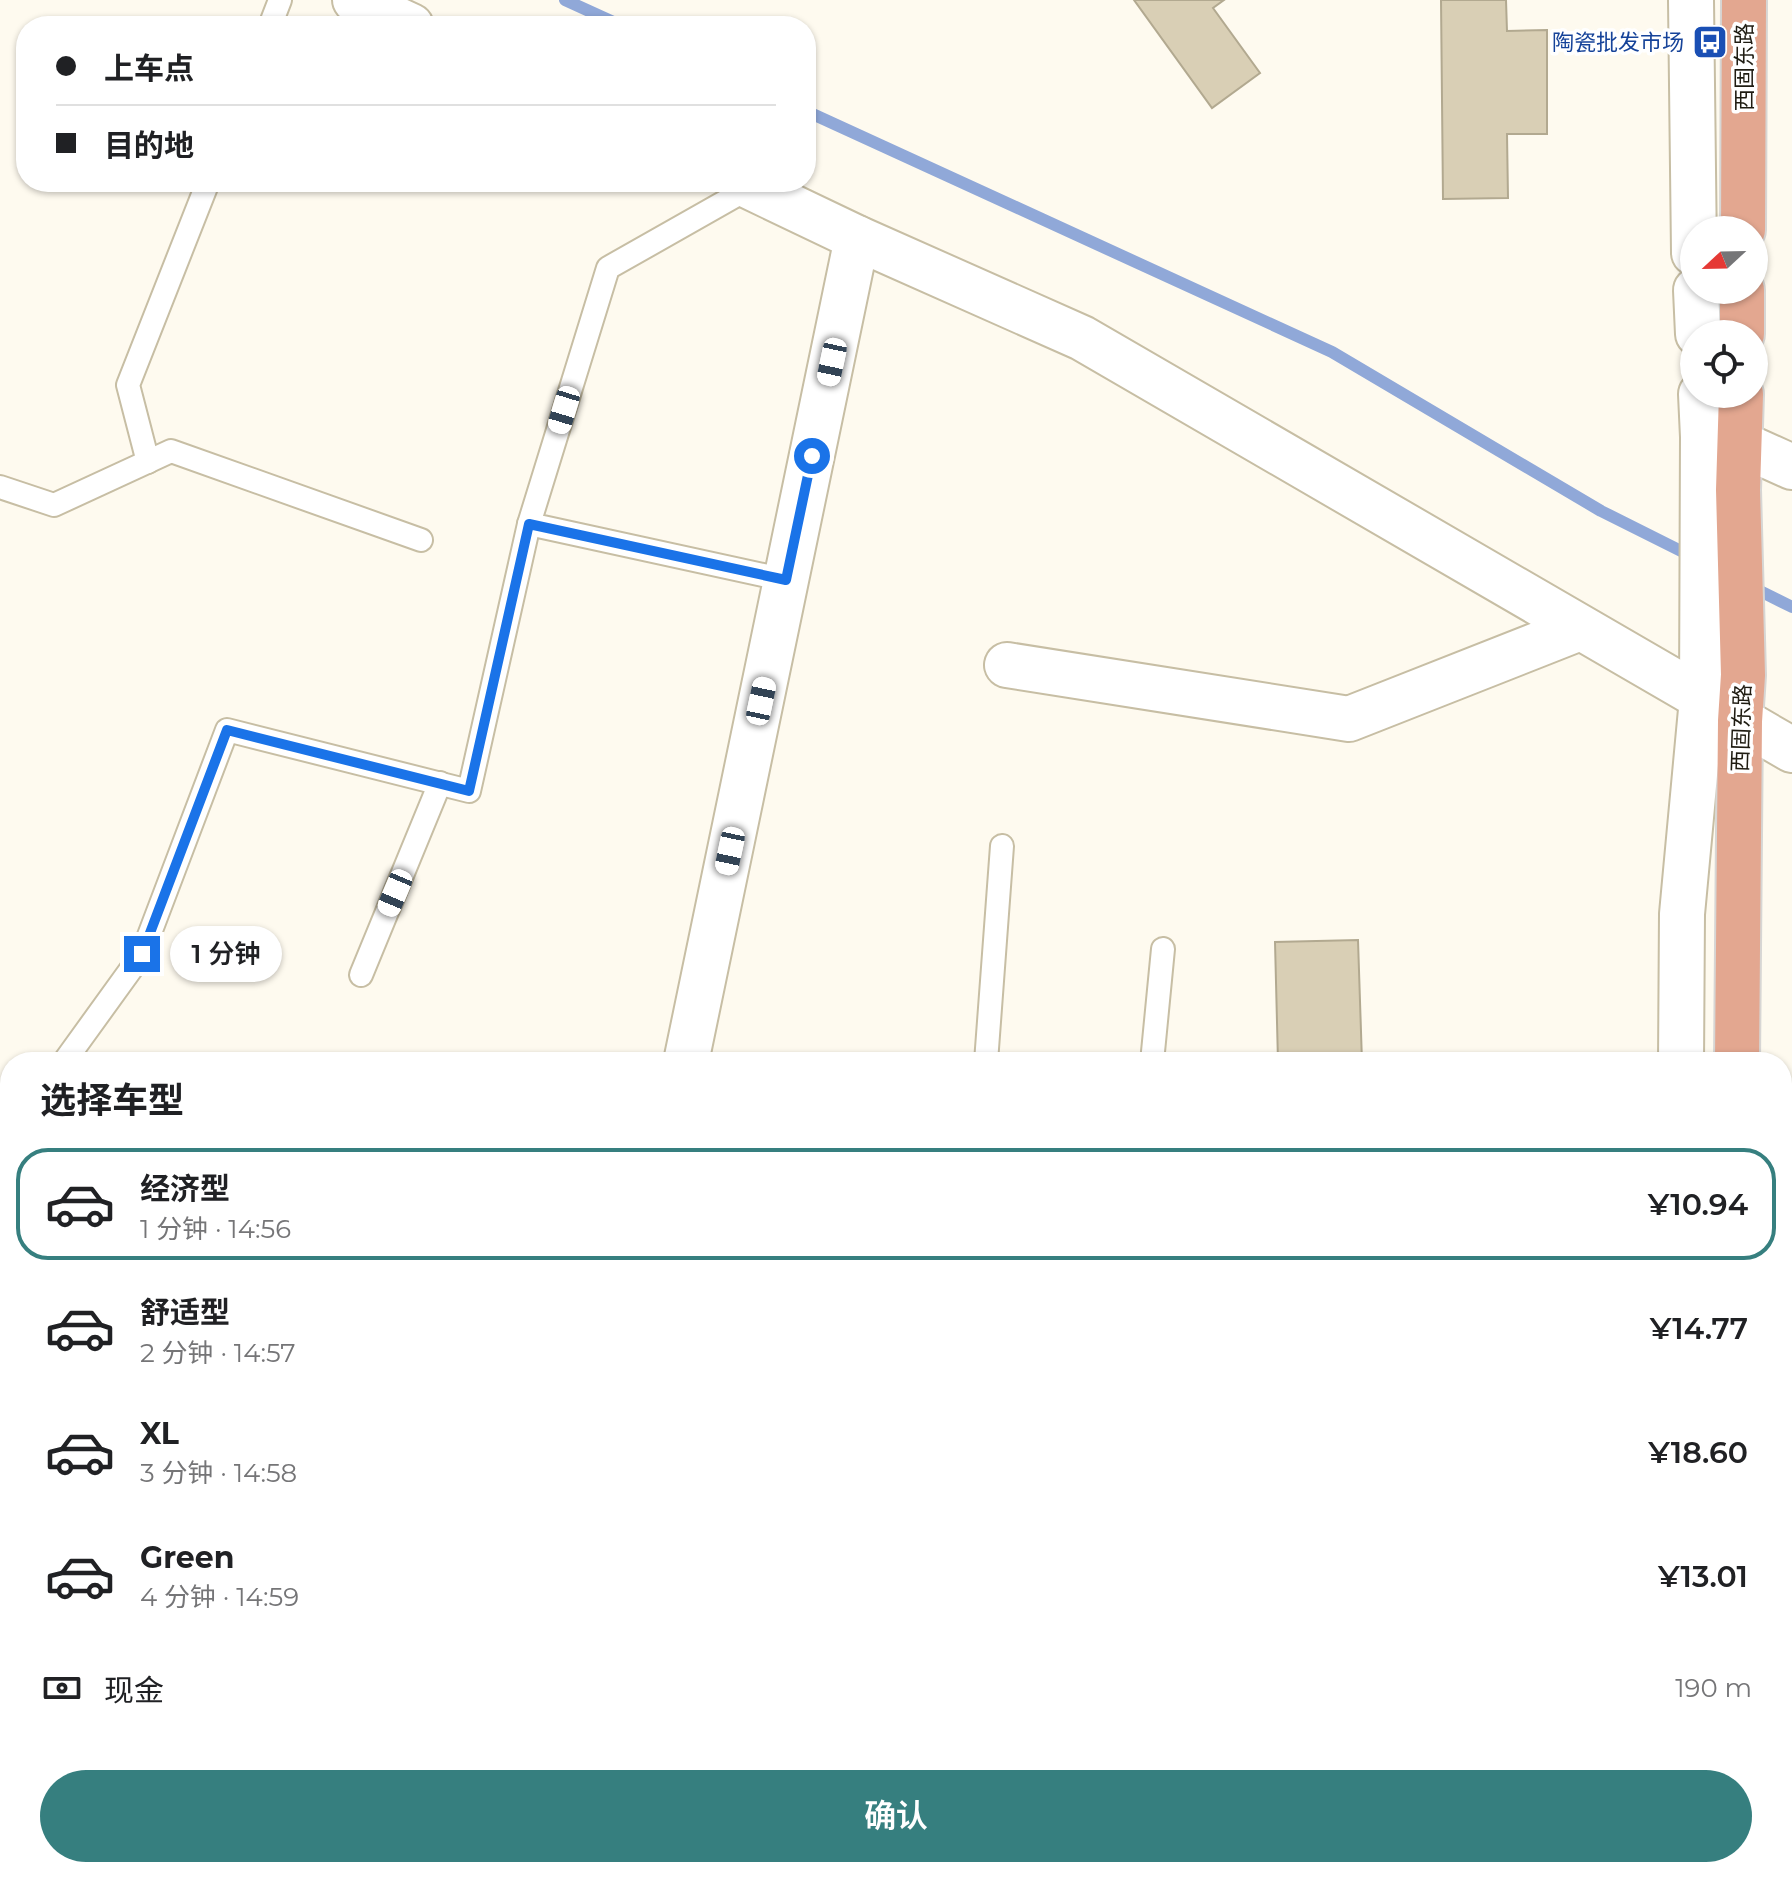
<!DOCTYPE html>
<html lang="zh">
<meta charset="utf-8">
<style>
body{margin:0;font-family:Montserrat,"Noto Sans SC",sans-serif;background:#f2f2f2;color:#202124;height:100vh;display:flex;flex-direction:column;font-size:30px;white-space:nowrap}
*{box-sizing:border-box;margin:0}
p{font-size:26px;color:#757577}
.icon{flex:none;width:44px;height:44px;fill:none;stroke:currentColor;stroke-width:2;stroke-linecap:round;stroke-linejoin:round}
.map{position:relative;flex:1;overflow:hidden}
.details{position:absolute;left:0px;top:1052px;width:1792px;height:826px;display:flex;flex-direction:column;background:#fff;border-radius:32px 32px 0 0;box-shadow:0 2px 6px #0004}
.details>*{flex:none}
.guide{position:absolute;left:16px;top:16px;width:800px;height:176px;border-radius:32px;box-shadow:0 2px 6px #0004;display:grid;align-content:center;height:176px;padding:0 40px;background:#fff}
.needle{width:52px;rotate:248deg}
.tools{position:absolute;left:1680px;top:216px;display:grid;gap:16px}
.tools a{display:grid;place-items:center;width:88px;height:88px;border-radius:50%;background:#fff;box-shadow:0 2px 6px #0004;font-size:40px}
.end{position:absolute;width:36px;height:36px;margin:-18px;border:10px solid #1a73e8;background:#fff;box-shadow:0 0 0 4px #fff}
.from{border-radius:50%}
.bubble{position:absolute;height:56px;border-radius:28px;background:#fff;box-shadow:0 2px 6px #0004;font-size:26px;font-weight:600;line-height:56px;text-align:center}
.car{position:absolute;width:24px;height:48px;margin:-24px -12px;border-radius:10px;box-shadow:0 0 6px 2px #0007;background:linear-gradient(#fff 24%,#345 0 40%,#fff 0 76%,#345 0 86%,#fff 0)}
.guide b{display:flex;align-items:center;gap:28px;height:76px;font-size:30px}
.guide b+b{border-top:2px solid #e0e0e0}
.guide i{width:20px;height:20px;background:#202124}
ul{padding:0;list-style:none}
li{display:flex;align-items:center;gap:24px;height:112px;margin:0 16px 12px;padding:0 24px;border:4px solid transparent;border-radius:32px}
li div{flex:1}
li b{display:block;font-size:30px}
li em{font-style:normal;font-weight:600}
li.active{border-color:#367f7f}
li>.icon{width:72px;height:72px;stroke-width:1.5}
h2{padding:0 40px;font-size:36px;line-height:96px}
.pay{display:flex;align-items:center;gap:20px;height:88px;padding:0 40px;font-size:30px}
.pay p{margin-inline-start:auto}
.button{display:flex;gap:16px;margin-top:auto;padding:16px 40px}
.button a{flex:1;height:92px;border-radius:48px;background:#367f7f;color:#fff;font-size:32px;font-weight:600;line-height:92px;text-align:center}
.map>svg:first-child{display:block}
.green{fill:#c9e0b3}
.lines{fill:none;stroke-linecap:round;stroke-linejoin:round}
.stream{stroke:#90a8d8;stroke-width:12}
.building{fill:#d9cfb5;stroke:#b2a990;stroke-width:2}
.lane-casing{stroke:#c7bea4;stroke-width:26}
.street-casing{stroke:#c7bea4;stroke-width:48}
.primary-casing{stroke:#d7d6d4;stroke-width:48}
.lane{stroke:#fff;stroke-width:22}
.street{stroke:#fff;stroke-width:44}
.primary{stroke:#e3a790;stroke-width:44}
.route{stroke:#1a73e8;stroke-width:10}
.labels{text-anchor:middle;stroke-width:7;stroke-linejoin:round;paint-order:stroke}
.transit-label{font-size:22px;fill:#164399;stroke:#fff;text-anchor:end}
.street-label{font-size:22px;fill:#1f1c12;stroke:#fff}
</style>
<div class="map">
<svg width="1792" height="1877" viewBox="0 0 1792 1877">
<rect width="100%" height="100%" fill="#fefaef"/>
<polygon class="green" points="1035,1868 1211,1868 1210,1877 1033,1877"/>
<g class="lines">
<g class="stream">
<polyline points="565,0 622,26"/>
<polyline points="806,111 1332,352 1601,511 1693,557"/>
<polyline points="1748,585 1792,607"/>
</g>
</g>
<g class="building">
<polygon points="1134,0 1224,0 1213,8 1260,73 1212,108"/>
<polygon points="1441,0 1506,0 1507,31 1547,30 1547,134 1507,134 1508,198 1443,199"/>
<polygon points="1358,940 1362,1062 1278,1062 1275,942"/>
<polygon points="730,1868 829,1868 828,1877 728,1877"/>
<rect x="1501" y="1868" width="112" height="9"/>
</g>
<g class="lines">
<g class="lane-casing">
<g id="lane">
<polyline points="270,26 280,0"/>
<polyline points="751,187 608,268 529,524 786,580"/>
<polyline points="148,462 128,385 208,182"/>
<polyline points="0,487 54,505 171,451 421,540"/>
<polyline points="361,975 440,783"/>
<polyline points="64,1062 142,954 227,730 469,791 529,524"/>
<polyline points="986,1062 1002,846"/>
<polyline points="1152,1062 1163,949"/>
<polyline points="0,1151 10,1137"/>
<polyline points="0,1732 10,1737"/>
<polyline points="442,1868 443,1877"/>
</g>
</g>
<g class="street-casing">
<g id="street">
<polyline points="355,0 411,26"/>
<polyline points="1691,0 1694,253"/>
<polyline points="740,182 857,238 1082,338 1792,750"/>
<polyline points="1696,290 1698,334"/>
<polyline points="1741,444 1792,467"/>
<polyline points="1007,665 1349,719 1580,628"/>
<polyline points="686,1062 857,238"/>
<polyline points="1681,1062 1682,914 1702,699 1703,437 1701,394"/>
<polyline points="0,1248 10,1258"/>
<polyline points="128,1877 132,1868"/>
<polyline points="1676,1877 1676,1868"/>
</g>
</g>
<g class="primary-casing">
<g id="primary">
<polyline points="1743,230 1744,0"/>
<polyline points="1742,334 1742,290"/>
<polyline points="1737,1062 1740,721 1743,675 1738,490 1741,394"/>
<polyline points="1730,1877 1730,1868"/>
</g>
</g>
<use href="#lane" class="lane"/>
<use href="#street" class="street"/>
<use href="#primary" class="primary"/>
</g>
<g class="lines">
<polyline class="route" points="142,954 227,730 469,791 529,524 786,580 812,456"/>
</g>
<defs>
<g id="bus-square" transform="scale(1.8)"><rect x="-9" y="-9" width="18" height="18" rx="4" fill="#1a4fb4" stroke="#fff"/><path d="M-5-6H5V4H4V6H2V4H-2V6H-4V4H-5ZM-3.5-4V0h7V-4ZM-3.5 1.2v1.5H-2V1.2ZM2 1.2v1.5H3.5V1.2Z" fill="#fff"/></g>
</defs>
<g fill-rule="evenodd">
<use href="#bus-square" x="1710" y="42"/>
</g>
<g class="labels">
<g class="transit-label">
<text x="1684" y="50">陶瓷批发市场</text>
</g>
<g class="street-label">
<text transform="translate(1744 67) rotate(-90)" y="8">西固东路</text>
<text transform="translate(1741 728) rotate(-88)" y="8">西固东路</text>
</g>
</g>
</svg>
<div class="tools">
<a><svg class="needle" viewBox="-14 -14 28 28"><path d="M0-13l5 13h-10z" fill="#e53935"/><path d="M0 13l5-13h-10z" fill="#757577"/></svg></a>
<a><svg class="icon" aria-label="locate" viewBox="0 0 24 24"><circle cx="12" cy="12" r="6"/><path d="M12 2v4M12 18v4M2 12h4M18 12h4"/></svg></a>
</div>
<i class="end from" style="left:812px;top:456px"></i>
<i class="end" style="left:142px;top:954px"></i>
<div class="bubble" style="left:170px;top:926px;width:112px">1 分钟</div>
<i class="car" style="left:832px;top:362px;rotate:192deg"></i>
<i class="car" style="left:564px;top:410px;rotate:197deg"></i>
<i class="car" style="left:761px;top:701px;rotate:12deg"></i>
<i class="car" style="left:730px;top:851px;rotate:192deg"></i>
<i class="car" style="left:395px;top:893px;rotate:203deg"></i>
<div class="guide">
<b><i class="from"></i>上车点</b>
<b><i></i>目的地</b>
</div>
<section class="details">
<h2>选择车型</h2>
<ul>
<li class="active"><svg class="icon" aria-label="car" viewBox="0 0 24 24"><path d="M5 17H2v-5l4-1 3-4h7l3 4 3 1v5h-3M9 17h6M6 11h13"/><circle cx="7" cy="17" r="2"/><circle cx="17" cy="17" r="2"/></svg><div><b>经济型</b><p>1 分钟 · 14:56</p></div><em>¥10.94</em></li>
<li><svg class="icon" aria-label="car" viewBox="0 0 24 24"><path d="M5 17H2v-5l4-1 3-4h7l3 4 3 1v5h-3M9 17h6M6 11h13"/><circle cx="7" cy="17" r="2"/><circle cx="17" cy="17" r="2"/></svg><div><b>舒适型</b><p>2 分钟 · 14:57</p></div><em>¥14.77</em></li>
<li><svg class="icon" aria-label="car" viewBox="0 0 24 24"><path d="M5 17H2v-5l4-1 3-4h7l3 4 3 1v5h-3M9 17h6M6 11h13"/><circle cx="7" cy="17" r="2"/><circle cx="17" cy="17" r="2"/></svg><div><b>XL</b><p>3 分钟 · 14:58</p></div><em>¥18.60</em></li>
<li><svg class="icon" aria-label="car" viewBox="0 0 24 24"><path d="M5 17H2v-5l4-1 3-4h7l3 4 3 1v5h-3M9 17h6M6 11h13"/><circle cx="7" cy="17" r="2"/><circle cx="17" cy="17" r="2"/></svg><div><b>Green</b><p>4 分钟 · 14:59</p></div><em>¥13.01</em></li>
</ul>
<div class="pay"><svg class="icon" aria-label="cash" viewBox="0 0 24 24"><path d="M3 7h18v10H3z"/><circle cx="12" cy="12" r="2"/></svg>现金<p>190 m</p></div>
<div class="button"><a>确认</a></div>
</section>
</div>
